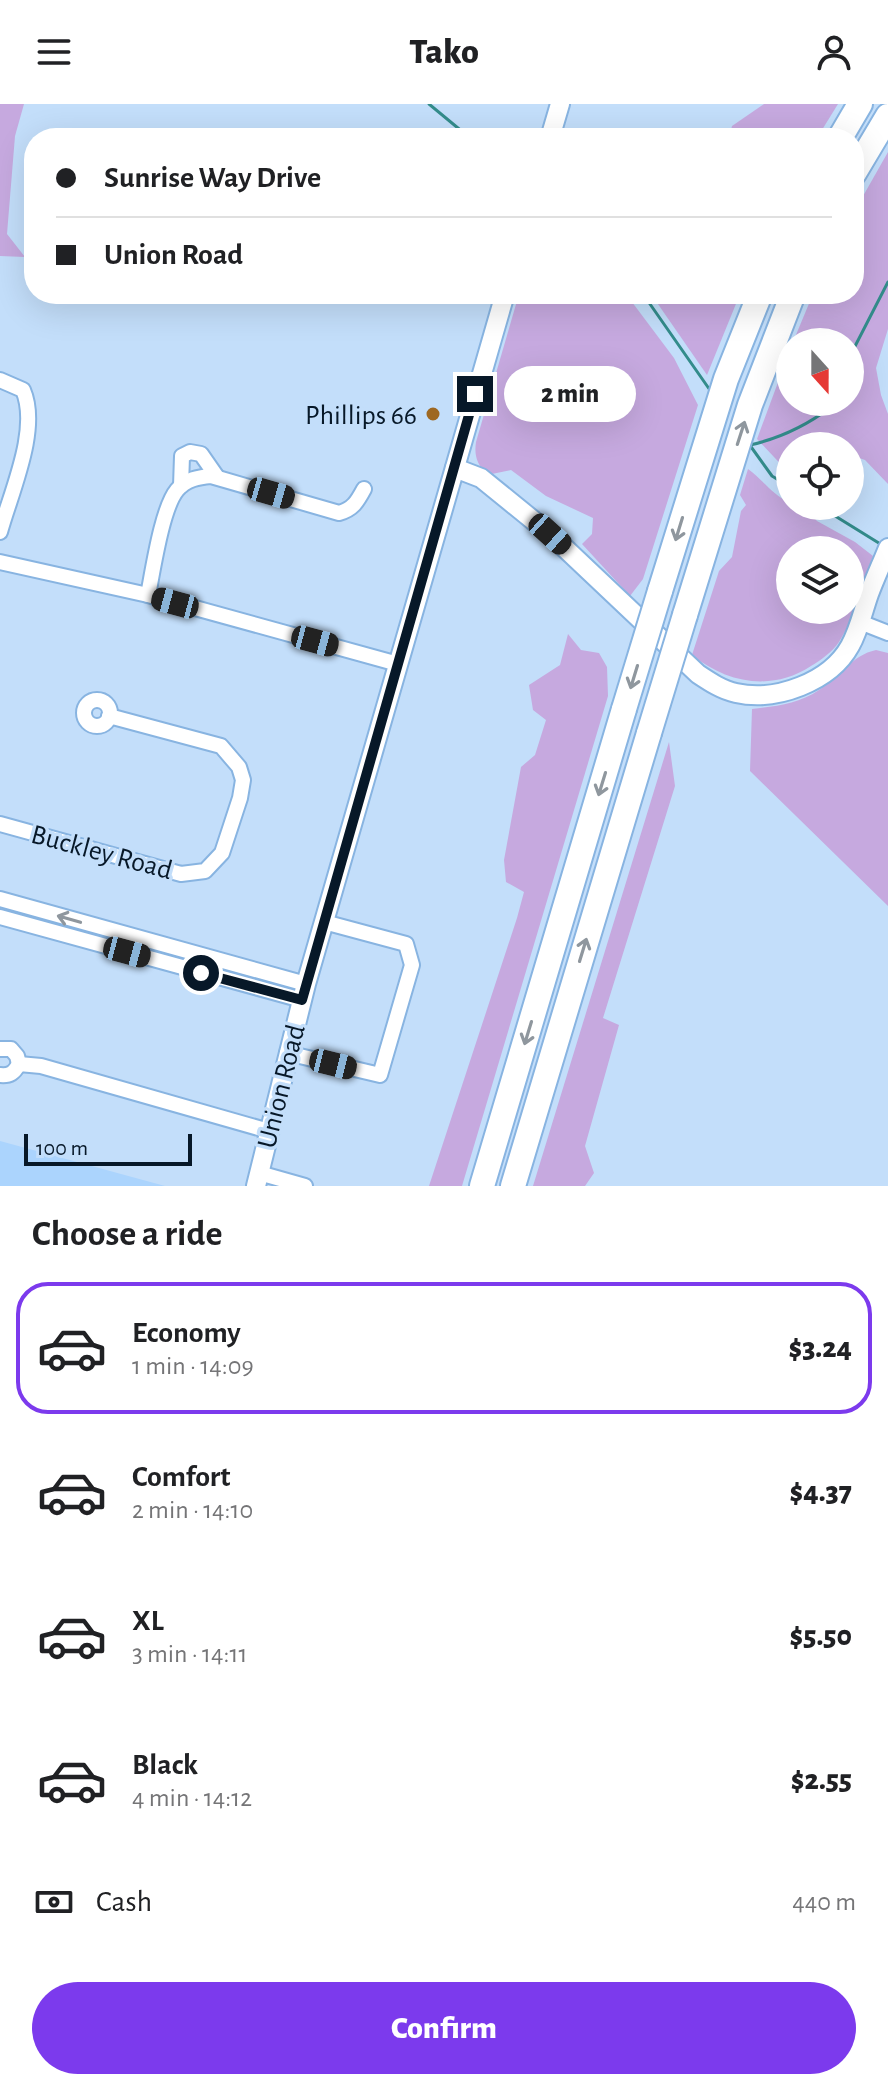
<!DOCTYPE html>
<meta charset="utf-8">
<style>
body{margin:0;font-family:"Alegreya Sans",sans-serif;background:#f2f2f2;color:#202124;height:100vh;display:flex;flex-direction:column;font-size:30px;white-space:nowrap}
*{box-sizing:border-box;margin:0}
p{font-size:26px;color:#757577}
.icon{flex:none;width:44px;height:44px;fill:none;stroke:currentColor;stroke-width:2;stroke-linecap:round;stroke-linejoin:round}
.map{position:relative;height:1082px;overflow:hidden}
.side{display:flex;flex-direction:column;background:#fff;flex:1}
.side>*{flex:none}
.top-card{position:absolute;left:24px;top:24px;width:840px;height:176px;border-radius:32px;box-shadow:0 8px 32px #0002;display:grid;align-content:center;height:176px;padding:0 32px;background:#fff}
.needle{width:52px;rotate:159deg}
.buttons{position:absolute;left:776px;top:224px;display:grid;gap:16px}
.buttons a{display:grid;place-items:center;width:88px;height:88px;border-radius:50%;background:#fff;box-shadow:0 8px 32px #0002;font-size:40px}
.scale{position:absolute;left:24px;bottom:20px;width:168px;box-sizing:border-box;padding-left:8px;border:4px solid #071828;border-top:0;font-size:22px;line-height:28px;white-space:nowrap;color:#071828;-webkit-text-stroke:6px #c3defa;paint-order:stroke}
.end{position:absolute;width:36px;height:36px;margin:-18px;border:10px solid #071828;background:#fff;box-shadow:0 0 0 4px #fff}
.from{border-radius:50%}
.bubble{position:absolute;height:56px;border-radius:28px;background:#fff;box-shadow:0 8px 32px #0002;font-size:26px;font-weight:800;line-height:56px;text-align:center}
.car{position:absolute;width:24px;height:48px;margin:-24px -12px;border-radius:10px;box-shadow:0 0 6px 2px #0007;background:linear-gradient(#222 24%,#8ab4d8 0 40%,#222 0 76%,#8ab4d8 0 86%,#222 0)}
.top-card b{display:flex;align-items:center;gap:28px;height:76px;font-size:30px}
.top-card b+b{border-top:2px solid #e0e0e0}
.top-card i{width:20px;height:20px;background:#202124}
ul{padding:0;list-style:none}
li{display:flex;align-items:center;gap:24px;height:132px;margin:0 16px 12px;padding:0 16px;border:4px solid transparent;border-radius:32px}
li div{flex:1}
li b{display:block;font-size:30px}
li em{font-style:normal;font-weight:800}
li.active{border-color:#7c3aed}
li>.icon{width:72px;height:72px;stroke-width:1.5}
h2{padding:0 32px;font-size:36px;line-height:96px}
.pay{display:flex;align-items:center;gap:20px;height:88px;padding:0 32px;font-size:30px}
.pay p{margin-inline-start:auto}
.button{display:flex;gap:16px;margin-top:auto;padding:16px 32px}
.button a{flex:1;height:92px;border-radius:48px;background:#7c3aed;color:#fff;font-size:32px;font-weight:800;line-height:92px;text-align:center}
header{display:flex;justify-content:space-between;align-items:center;height:104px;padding:0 32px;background:#fff;font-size:36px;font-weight:800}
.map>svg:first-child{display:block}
.built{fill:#abd4fd}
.green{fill:#c6a9df;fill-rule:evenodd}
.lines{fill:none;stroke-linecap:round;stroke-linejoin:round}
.stream{stroke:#338c8b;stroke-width:3}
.street-casing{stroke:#88b4e1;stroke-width:18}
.secondary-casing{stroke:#88b4e1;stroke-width:22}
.highway-casing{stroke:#88b4e1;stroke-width:28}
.street{stroke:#fff;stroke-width:14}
.secondary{stroke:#fff;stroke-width:18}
.highway{stroke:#fff;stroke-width:24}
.highway-bridge-casing{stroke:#88b4e1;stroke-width:28;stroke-linecap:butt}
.highway-bridge{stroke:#fff;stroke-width:24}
.oneway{stroke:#8f979e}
.route{stroke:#071828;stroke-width:10}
.poi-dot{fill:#9e6821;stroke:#c3defa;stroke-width:3}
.labels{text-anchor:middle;stroke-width:7;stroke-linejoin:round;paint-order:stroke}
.poi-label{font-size:28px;fill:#071828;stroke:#c3defa;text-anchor:end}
.street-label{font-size:28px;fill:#071828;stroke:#c3defa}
</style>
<header><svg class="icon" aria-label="menu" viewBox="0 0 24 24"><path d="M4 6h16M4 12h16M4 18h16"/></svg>Tako<svg class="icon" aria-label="person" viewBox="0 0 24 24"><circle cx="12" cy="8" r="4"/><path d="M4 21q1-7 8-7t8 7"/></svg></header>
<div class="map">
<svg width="888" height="1082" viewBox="0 0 888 1082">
<rect width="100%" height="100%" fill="#c3defa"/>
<polygon class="built" points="0,1037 165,1082 0,1082"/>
<g class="green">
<polygon points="0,0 24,0 15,32 7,130 25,153 0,152"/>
<polygon points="764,0 838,0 817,34 729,34 732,22"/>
<polygon points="888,48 888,225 876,264 881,291 888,310 888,380 865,356 850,351 850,342 790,342 790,370 757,335 790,246 790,298 850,298 850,238 793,238 813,190 854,190 854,108"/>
<path d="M519,190H626L674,254L698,301L643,475L630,492L582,440L592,430L593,414L546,392L511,366L487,371C477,360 474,352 476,338Z"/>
<polygon points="651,190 740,190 707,271"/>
<path d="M748,365C763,376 773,391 790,399V402L807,406L817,417L855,438L873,452C862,480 855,513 839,538C832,548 821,556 811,562C771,588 727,579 692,551L719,467L732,453L741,407L746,401L740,391ZM790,446H850V506H790Z"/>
<polygon points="568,530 581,546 599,549 607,563 608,592 462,1082 429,1082 517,814 524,788 506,778 504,756 521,663 535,651 546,616 533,606 529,581 560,561"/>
<path d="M876,546L888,549V802L750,667L752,605C777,602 798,600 819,586C840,573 852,551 876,546Z"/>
<polygon points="669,638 675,682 603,914 619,921 585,1042 594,1069 585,1082 533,1082"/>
</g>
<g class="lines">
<g class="stream">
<polyline points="429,0 470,34"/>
<polyline points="643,190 712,289"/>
<polyline points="850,252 888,178"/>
<polyline points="749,340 772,372 790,383"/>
<path d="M750,341C781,334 806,322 831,303V298"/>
<polyline points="819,402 882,441"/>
</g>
<g class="street-casing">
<g id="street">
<path d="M0,276L23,286C40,325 11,388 0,428"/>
<polyline points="181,382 182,352 190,348 201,350 217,373"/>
<polyline points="0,458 148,491 398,560"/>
<path d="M148,491C153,466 162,404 177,386C186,375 199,373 211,372L339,409C353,405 357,398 364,385"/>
<polyline points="860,518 888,529"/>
<circle cx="97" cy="609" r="13"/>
<polyline points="0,720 181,770 205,767 222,749 240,694 243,676 239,663 221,642 109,612"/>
<polyline points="0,795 306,880"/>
<polyline points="0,813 302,896"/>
<polyline points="0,945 11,945 17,952 19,960"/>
<polyline points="287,949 380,971 412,861 406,840 324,818"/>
<polyline points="19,960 41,962 269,1027"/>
<path d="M0,971C10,972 14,969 19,960"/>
<polyline points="259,1069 305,1082"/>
</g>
</g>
<g class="secondary-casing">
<g id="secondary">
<polyline points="550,34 560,0"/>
<path d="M455,364L481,374L550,430L698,570C710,578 722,586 736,589C776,598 830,578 850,542C859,526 863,507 869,490C875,474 882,459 888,444"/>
<polyline points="256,1082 306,880 505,190"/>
</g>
</g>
<g class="highway-casing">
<g id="highway">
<polyline points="840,34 860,0"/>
<polyline points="854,69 888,12"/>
<polyline points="660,487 726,275 760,190"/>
<polyline points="685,511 750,301 793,190"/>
<polyline points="482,1082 624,605"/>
<polyline points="513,1082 649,629"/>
</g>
</g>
<use href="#street" class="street"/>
<use href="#secondary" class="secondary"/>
<use href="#highway" class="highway"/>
<g class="highway-bridge-casing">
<g id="highway-bridge">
<polyline points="624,605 660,487"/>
<polyline points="649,629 685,511"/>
</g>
</g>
<use href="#highway-bridge" class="highway-bridge"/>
</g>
<defs><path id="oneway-shaft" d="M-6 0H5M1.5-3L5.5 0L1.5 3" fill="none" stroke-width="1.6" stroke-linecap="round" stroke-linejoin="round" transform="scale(2)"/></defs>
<g class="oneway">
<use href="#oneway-shaft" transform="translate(741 329) rotate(-72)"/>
<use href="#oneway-shaft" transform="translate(679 425) rotate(107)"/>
<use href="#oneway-shaft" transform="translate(634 573) rotate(107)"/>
<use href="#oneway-shaft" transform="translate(602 680) rotate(107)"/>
<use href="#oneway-shaft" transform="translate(69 815) rotate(-164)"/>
<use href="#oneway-shaft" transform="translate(583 846) rotate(-73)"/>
<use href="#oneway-shaft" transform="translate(528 929) rotate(107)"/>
</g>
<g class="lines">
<polyline class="route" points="201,869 302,896 475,290"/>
</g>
<circle class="poi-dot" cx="433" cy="310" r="8"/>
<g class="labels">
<g class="poi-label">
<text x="417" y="320">Phillips 66</text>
</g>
<g class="street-label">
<text transform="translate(102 747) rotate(15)" y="10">Buckley Road</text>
<text transform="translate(280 982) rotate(-76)" y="10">Union Road</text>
</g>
</g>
</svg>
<div class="buttons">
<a><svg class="needle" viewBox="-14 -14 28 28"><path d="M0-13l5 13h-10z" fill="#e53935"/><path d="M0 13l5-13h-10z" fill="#757577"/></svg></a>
<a><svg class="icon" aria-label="locate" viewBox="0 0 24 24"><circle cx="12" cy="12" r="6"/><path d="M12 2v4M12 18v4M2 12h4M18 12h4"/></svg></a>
<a><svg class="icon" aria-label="layers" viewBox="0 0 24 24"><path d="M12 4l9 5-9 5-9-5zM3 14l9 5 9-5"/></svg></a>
</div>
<div class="scale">100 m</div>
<i class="end from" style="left:201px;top:869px"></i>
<i class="end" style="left:475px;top:290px"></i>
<div class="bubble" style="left:504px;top:262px;width:132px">2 min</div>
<i class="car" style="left:271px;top:389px;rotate:106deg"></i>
<i class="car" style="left:550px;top:430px;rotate:132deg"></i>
<i class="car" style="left:175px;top:499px;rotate:285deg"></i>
<i class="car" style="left:315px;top:537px;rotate:105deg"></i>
<i class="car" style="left:127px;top:848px;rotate:105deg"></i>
<i class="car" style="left:333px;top:960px;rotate:104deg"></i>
<div class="top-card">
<b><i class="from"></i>Sunrise Way Drive</b>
<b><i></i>Union Road</b>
</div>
</div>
<section class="side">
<h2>Choose a ride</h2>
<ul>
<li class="active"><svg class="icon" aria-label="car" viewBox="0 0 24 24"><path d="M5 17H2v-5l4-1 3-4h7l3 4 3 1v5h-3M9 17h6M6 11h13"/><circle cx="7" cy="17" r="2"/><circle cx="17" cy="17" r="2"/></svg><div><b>Economy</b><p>1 min · 14:09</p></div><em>$3.24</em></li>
<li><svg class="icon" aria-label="car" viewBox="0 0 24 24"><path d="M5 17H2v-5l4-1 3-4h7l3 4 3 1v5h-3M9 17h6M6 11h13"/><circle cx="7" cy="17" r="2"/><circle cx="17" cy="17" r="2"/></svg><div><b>Comfort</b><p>2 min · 14:10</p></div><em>$4.37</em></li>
<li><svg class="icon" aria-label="car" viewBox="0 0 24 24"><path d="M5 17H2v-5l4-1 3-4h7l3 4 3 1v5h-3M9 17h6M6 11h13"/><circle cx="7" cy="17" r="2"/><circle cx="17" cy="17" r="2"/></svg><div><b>XL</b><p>3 min · 14:11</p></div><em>$5.50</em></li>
<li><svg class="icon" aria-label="car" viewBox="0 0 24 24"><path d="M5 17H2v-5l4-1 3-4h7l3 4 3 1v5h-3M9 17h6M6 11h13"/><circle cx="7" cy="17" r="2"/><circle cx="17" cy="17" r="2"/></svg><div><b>Black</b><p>4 min · 14:12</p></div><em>$2.55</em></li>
</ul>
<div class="pay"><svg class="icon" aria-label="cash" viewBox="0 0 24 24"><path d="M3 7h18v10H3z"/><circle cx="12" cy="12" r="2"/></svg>Cash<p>440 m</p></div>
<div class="button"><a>Confirm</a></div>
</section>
